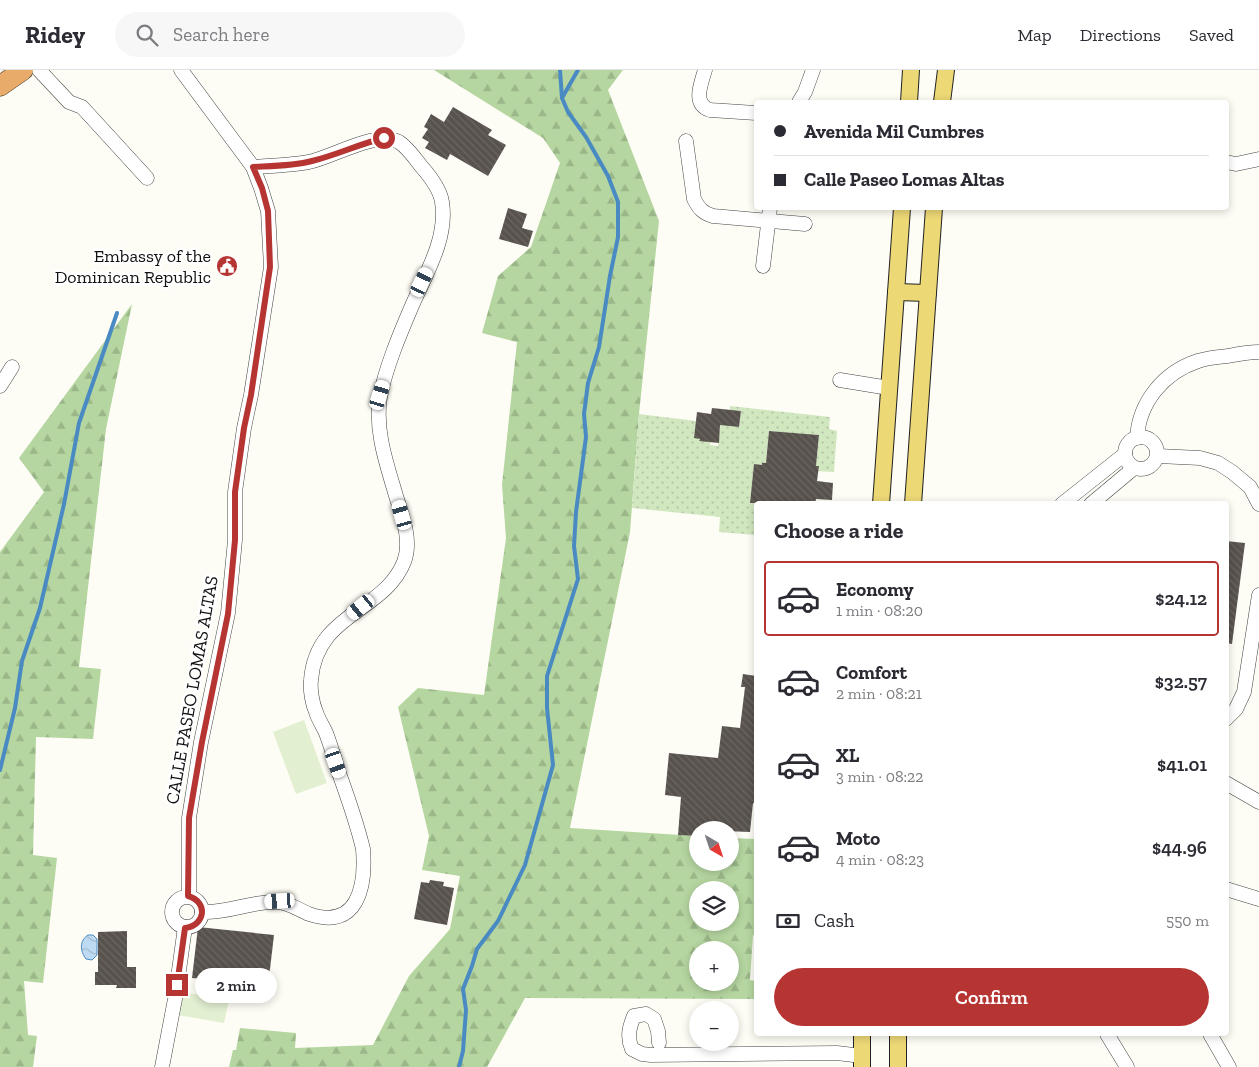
<!DOCTYPE html>
<meta charset="utf-8">
<style>
body{margin:0;font-family:"Zilla Slab",serif;background:#f7f7f7;color:#2b2b33;height:100vh;display:flex;flex-direction:column;font-size:19px;white-space:nowrap}
*{box-sizing:border-box;margin:0}
p{font-size:16px;color:#7c7c81}
.icon{flex:none;width:28px;height:28px;fill:none;stroke:currentColor;stroke-width:2;stroke-linecap:round;stroke-linejoin:round}
.map{position:relative;flex:1;overflow:hidden}
.side{position:absolute;left:754px;top:431px;width:475px;height:535px;display:flex;flex-direction:column;background:#fff;border-radius:5px;box-shadow:0 2px 8px #0003}
.side>*{flex:none}
.hud{position:absolute;left:754px;top:30px;width:475px;height:110px;border-radius:5px;box-shadow:0 2px 8px #0003;display:grid;align-content:center;height:110px;padding:0 20px;background:#fff}
.needle{width:32px;rotate:141deg}
.buttons{position:absolute;left:689px;top:751px;display:grid;gap:10px}
.buttons a{display:grid;place-items:center;width:50px;height:50px;border-radius:50%;background:#fff;box-shadow:0 2px 8px #0003;font-size:25px}
.end{position:absolute;width:22px;height:22px;margin:-11px;border:6px solid #b63533;background:#fff;box-shadow:0 0 0 2px #fff}
.from{border-radius:50%}
.bubble{position:absolute;height:35px;border-radius:18px;background:#fff;box-shadow:0 2px 8px #0003;font-size:16px;font-weight:600;line-height:35px;text-align:center}
.car{position:absolute;width:15px;height:30px;margin:-15px -8px;border-radius:6px;box-shadow:0 0 4px 1px #0007;background:linear-gradient(#fff 24%,#345 0 40%,#fff 0 76%,#345 0 86%,#fff 0)}
.hud b{display:flex;align-items:center;gap:18px;height:48px;font-size:19px}
.hud b+b{border-top:1px solid #e1e1e2}
.hud i{width:12px;height:12px;background:#2b2b33}
ul{padding:0;list-style:none}
li{display:flex;align-items:center;gap:15px;height:75px;margin:0 10px 8px;padding:0 10px;border:2px solid transparent;border-radius:5px}
li div{flex:1}
li b{display:block;font-size:19px}
li em{font-style:normal;font-weight:600}
li.active{border-color:#b63533}
li>.icon{width:45px;height:45px;stroke-width:1.5}
h2{padding:0 20px;font-size:22px;line-height:60px}
.pay{display:flex;align-items:center;gap:12px;height:55px;padding:0 20px;font-size:19px}
.pay p{margin-inline-start:auto}
.button{display:flex;gap:10px;margin-top:auto;padding:10px 20px}
.button a{flex:1;height:58px;border-radius:30px;background:#b63533;color:#fff;font-size:20px;font-weight:600;line-height:58px;text-align:center}
header{display:flex;align-items:center;gap:30px;box-sizing:border-box;height:70px;padding:0 25px;background:#fff;border-bottom:1px solid #e1e1e2}
header strong{font-size:24px}
nav{display:flex;gap:28px;margin-inline-start:auto;font-size:18px}
.search{width:350px;height:45px;background:#f7f7f7;display:flex;align-items:center;gap:12px;box-sizing:border-box;padding:0 18px;border-radius:28px;color:#7c7c81;font-size:19px}
.map>svg:first-child{display:block}
.forest{fill:url(#forest-firs);fill-rule:evenodd}
.garden{fill:url(#garden-dots)}
.pitch{fill:#e2efd1}
.water{fill:url(#water-waves);stroke:#4a8ac3}
.lines{fill:none;stroke-linecap:round;stroke-linejoin:round}
.stream{stroke:#4a8ac3;stroke-width:4}
.building{fill:url(#building-back-hatch)}
.minor-casing{stroke:#434343;stroke-width:15}
.major-casing{stroke:#212121;stroke-width:18}
.highway-casing{stroke:#212121;stroke-width:21}
.minor{stroke:#fff;stroke-width:14}
.major{stroke:#edd876;stroke-width:16}
.highway{stroke:#e8ab69;stroke-width:20}
.route{stroke:#b63533;stroke-width:6}
.labels{text-anchor:middle;stroke-width:5;stroke-linejoin:round;paint-order:stroke}
.poi-label{font-size:18px;fill:#101010;stroke:#fff;text-anchor:end}
.street-label{font-size:18px;fill:#101010;stroke:#fff}
</style>
<header>
<strong>Ridey</strong>
<div class="search"><svg class="icon" aria-label="search" viewBox="0 0 24 24"><circle cx="10" cy="10" r="6"/><path d="M15 15l6 6"/></svg>Search here</div>
<nav><a>Map</a><a>Directions</a><a>Saved</a></nav>
</header>
<div class="map">
<svg width="1259" height="997" viewBox="0 0 1259 997">
<defs>
<pattern id="forest-firs" width="22" height="20" patternUnits="userSpaceOnUse" patternTransform="scale(1.25)"><rect width="22" height="20" fill="#b5d6a0"/><path d="M5 1l3.5 6h-7zM16 11l3.5 6h-7z" fill="#9bb789"/></pattern>
<pattern id="garden-dots" width="8" height="8" patternUnits="userSpaceOnUse" patternTransform="scale(1.25)"><rect width="8" height="8" fill="#d1e7c0"/><path d="M2 2h.1M6 6h.1" fill="none" stroke="#b2c5a4" stroke-width="1.8" stroke-linecap="round"/></pattern>
<pattern id="water-waves" width="16" height="10" patternUnits="userSpaceOnUse" patternTransform="scale(1.25)"><rect width="16" height="10" fill="#bddaf2"/><path d="M0 5q4-4 8 0t8 0" fill="none" stroke="#a1bace"/></pattern>
<pattern id="building-back-hatch" width="6" height="6" patternUnits="userSpaceOnUse" patternTransform="scale(1.25)"><rect width="6" height="6" fill="#58524d"/><path d="M-1 5l2 2M0 0l6 6M5-1l2 2" fill="none" stroke="#6b6662"/></pattern>
</defs>
<rect width="100%" height="100%" fill="#fefdf5"/>
<g class="forest">
<path d="M434,0H623L608,20L659,151L639,344L630,462L570,758L697,766L698,792H730V768L756,769V865H753L750,910L756,911V929L525,928L487,997H229L233,980H236L240,958L296,963L295,978L373,975L409,906L450,859L460,806L422,800L429,766L398,637L418,618L484,625L506,468L502,415L517,272L482,263L498,206L531,177L560,93L543,68ZM698,820H730V852H698ZM698,880H730V912H698Z"/>
<polygon points="132,234 106,359 79,597 101,599 93,669 36,667 33,785 57,788 43,913 24,911 28,965 37,966 33,997 0,997 0,482 44,422 19,388"/>
</g>
<polygon class="garden" points="730,336 830,347 829,359 837,361 834,402 818,401 819,397 816,396 819,365 769,361 766,393 762,393 762,395 754,395 750,433 756,434 756,465 719,462 720,447 632,438 639,344 696,351 699,371 711,370 710,375 718,376 721,349 729,350 730,356 739,357 741,341 730,340"/>
<g class="pitch">
<polygon points="304,650 327,713 296,724 273,662"/>
<polygon points="182,922 229,930 224,953 178,945"/>
</g>
<path class="water" d="M88,865H93L97,869V885L92,890L86,889C80,881 79,871 88,865Z"/>
<g class="lines">
<g class="stream">
<polyline points="562,28 578,0"/>
<polyline points="0,700 15,638 22,591 40,538 64,434 79,353 117,243"/>
<polyline points="459,997 463,981 466,940 463,919 472,896 477,879 498,851 525,795 553,695 547,638 547,606 578,509 574,476 576,442 586,367 584,344 588,313 599,277 610,206 618,167 618,132 608,106 586,67 568,42 562,28 560,0"/>
</g>
</g>
<g class="building">
<polygon points="453,37 492,60 488,65 506,75 488,106 450,84 447,90 425,78 429,72 422,68 428,59 424,57 431,44 444,52"/>
<polygon points="508,138 527,144 522,158 533,161 528,177 499,169"/>
<polygon points="712,338 741,341 739,357 720,355 719,373 699,371 700,369 694,368 697,342 711,344"/>
<polygon points="769,361 819,365 816,396 819,396 817,411 833,413 832,430 816,429 815,434 750,433 754,394 762,395 762,393 766,393"/>
<polygon points="1226,471 1245,473 1232,574 1226,573"/>
<polygon points="743,604 756,606 756,698 754,721 756,721 756,734 753,733 750,762 698,760 698,766 678,765 681,727 665,725 669,683 718,688 722,656 740,658 745,617 741,617"/>
<polygon points="430,810 444,812 443,816 454,818 447,855 414,849 421,812 429,813"/>
<polygon points="198,857 274,865 268,916 192,908"/>
<polygon points="127,861 127,897 136,897 136,918 116,918 117,915 95,915 95,902 98,902 98,862"/>
</g>
<g class="lines">
<g class="minor-casing">
<g id="minor">
<polyline points="39,0 69,32 82,37 147,108"/>
<polyline points="181,0 253,97 261,118 268,141 271,197 251,325 244,358 235,422 235,470 228,543 201,672 189,748 189,826"/>
<path d="M705,0C701,14 692,34 710,40L756,43"/>
<polyline points="799,32 805,22 813,0"/>
<path d="M686,71L694,129C699,139 703,143 713,146L805,154"/>
<polyline points="1226,92 1236,94 1259,89"/>
<polyline points="763,196 770,138"/>
<polyline points="840,310 889,318"/>
<polyline points="0,316 12,297"/>
<circle cx="1141" cy="383" r="16"/>
<path d="M1137,368C1139,332 1164,302 1198,291C1207,288 1218,287 1228,286C1238,284 1249,282 1259,282"/>
<polyline points="1158,386 1200,388 1218,393 1232,402 1250,417 1259,434"/>
<polyline points="1062,434 1125,384"/>
<polyline points="1091,434 1134,398"/>
<polyline points="1226,649 1236,639 1244,622 1259,525"/>
<polyline points="1226,713 1259,732"/>
<polyline points="1226,819 1259,829"/>
<circle cx="187" cy="842" r="15"/>
<path d="M202,842C230,843 251,831 277,832C288,832 299,840 309,844C358,861 366,816 363,779C357,753 348,728 339,703C335,690 331,676 326,663C323,656 318,649 316,642C312,633 310,619 311,610C316,543 384,542 404,492C413,469 400,441 394,419C385,389 375,358 380,327C386,297 399,266 411,238C425,205 448,169 442,132C440,119 429,105 421,96C414,87 408,78 399,72C377,60 333,87 309,92C291,95 272,96 253,97"/>
<polyline points="1107,964 1127,997"/>
<polyline points="1210,964 1229,997"/>
<path d="M659,973L658,961L654,949L646,944L634,946C629,958 627,967 632,979L642,984L651,985L837,983L862,986"/>
<polyline points="162,997 175,929 185,857"/>
</g>
</g>
<g class="major-casing">
<g id="major">
<polyline points="909,32 911,0"/>
<polyline points="942,32 946,0"/>
<polyline points="896,222 928,223"/>
<polyline points="881,434 902,138"/>
<polyline points="913,434 934,138"/>
<polyline points="862,964 862,997"/>
<polyline points="898,964 898,997"/>
</g>
</g>
<g class="highway-casing">
<polyline id="highway" points="0,16 23,0"/>
</g>
<use href="#minor" class="minor"/>
<use href="#major" class="major"/>
<use href="#highway" class="highway"/>
</g>
<g class="lines">
<path class="route" d="M177,915L185,858C205,856 209,832 188,826L189,748L202,672L228,544L235,470V422L244,358L251,325L270,197L268,141L262,118L253,97C273,96 293,96 312,91C337,85 359,74 384,68"/>
</g>
<defs>
<g id="civic-disc" transform="scale(1.125)"><circle r="9.5" fill="#b63533" stroke="#fff"/><path d="M-.6-6.5H3V-4.5H.6V-3L4-1V1h2V6H-6V1h2V-1L-.6-3ZM-1.2 2.5V6h2.4V2.5Z" fill="#fff"/></g>
</defs>
<g fill-rule="evenodd">
<use href="#civic-disc" x="227" y="196"/>
</g>
<g class="labels">
<g class="poi-label">
<text x="211" y="192">Embassy of the<tspan x="211" dy="21">Dominican Republic</tspan></text>
</g>
<g class="street-label">
<text transform="translate(192 620) rotate(-80)" y="6">CALLE PASEO LOMAS ALTAS</text>
</g>
</g>
</svg>
<div class="buttons">
<a><svg class="needle" viewBox="-14 -14 28 28"><path d="M0-13l5 13h-10z" fill="#e53935"/><path d="M0 13l5-13h-10z" fill="#7c7c81"/></svg></a>
<a><svg class="icon" aria-label="layers" viewBox="0 0 24 24"><path d="M12 4l9 5-9 5-9-5zM3 14l9 5 9-5"/></svg></a>
<a>+</a>
<a>−</a>
</div>
<i class="end from" style="left:384px;top:68px"></i>
<i class="end" style="left:177px;top:915px"></i>
<div class="bubble" style="left:195px;top:898px;width:82px">2 min</div>
<i class="car" style="left:422px;top:212px;rotate:25deg"></i>
<i class="car" style="left:380px;top:325px;rotate:17deg"></i>
<i class="car" style="left:402px;top:445px;rotate:344deg"></i>
<i class="car" style="left:361px;top:537px;rotate:231deg"></i>
<i class="car" style="left:336px;top:693px;rotate:161deg"></i>
<i class="car" style="left:280px;top:831px;rotate:267deg"></i>
<div class="hud">
<b><i class="from"></i>Avenida Mil Cumbres</b>
<b><i></i>Calle Paseo Lomas Altas</b>
</div>
<section class="side">
<h2>Choose a ride</h2>
<ul>
<li class="active"><svg class="icon" aria-label="car" viewBox="0 0 24 24"><path d="M5 17H2v-5l4-1 3-4h7l3 4 3 1v5h-3M9 17h6M6 11h13"/><circle cx="7" cy="17" r="2"/><circle cx="17" cy="17" r="2"/></svg><div><b>Economy</b><p>1 min · 08:20</p></div><em>$24.12</em></li>
<li><svg class="icon" aria-label="car" viewBox="0 0 24 24"><path d="M5 17H2v-5l4-1 3-4h7l3 4 3 1v5h-3M9 17h6M6 11h13"/><circle cx="7" cy="17" r="2"/><circle cx="17" cy="17" r="2"/></svg><div><b>Comfort</b><p>2 min · 08:21</p></div><em>$32.57</em></li>
<li><svg class="icon" aria-label="car" viewBox="0 0 24 24"><path d="M5 17H2v-5l4-1 3-4h7l3 4 3 1v5h-3M9 17h6M6 11h13"/><circle cx="7" cy="17" r="2"/><circle cx="17" cy="17" r="2"/></svg><div><b>XL</b><p>3 min · 08:22</p></div><em>$41.01</em></li>
<li><svg class="icon" aria-label="car" viewBox="0 0 24 24"><path d="M5 17H2v-5l4-1 3-4h7l3 4 3 1v5h-3M9 17h6M6 11h13"/><circle cx="7" cy="17" r="2"/><circle cx="17" cy="17" r="2"/></svg><div><b>Moto</b><p>4 min · 08:23</p></div><em>$44.96</em></li>
</ul>
<div class="pay"><svg class="icon" aria-label="cash" viewBox="0 0 24 24"><path d="M3 7h18v10H3z"/><circle cx="12" cy="12" r="2"/></svg>Cash<p>550 m</p></div>
<div class="button"><a>Confirm</a></div>
</section>
</div>
